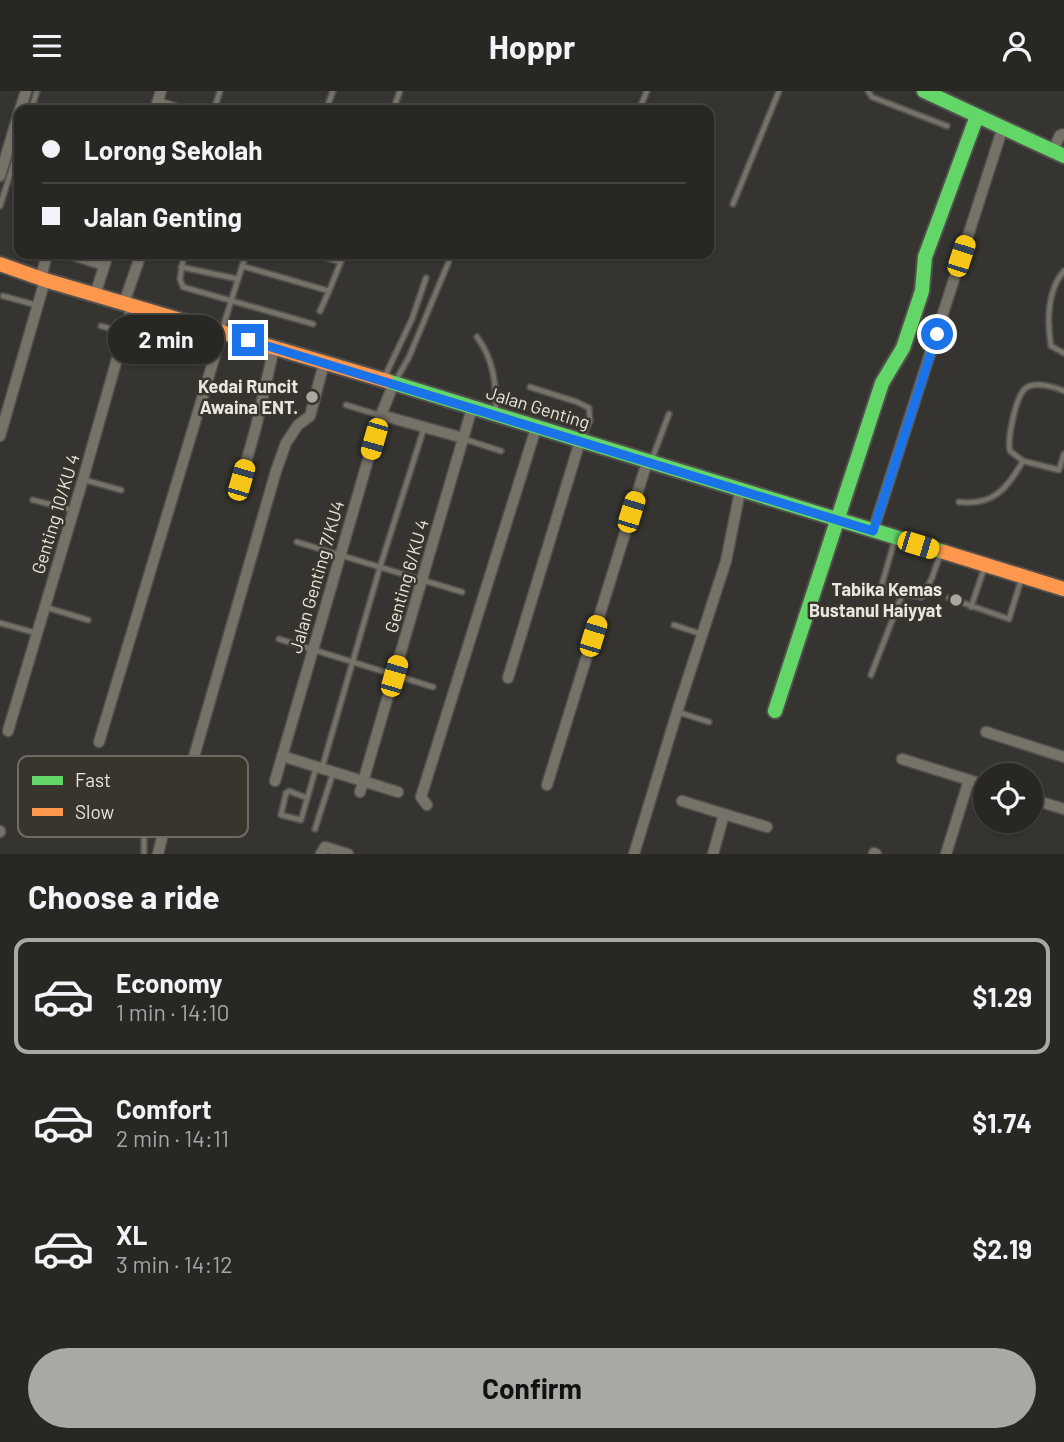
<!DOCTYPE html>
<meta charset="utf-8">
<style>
body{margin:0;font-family:Barlow,sans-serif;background:#343331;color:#f1f3f6;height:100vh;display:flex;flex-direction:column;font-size:26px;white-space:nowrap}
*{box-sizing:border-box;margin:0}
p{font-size:23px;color:#a5a5a6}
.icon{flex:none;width:38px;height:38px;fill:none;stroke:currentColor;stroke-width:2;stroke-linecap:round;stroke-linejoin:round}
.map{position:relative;height:763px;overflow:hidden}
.details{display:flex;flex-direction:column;background:#282724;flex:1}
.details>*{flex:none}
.banner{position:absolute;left:14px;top:14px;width:700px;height:154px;border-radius:14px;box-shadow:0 2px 5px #0004,0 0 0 2px #444441;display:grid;align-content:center;height:154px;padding:0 28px;background:#282724}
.tools{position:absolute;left:973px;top:672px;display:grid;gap:14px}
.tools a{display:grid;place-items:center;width:70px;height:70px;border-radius:50%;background:#282724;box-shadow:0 2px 5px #0004,0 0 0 2px #444441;font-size:35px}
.end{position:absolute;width:32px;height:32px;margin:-16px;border:9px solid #1a73e8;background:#fff;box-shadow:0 0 0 4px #fff}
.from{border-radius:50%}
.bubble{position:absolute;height:49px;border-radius:24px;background:#282724;box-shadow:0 2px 5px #0004,0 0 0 2px #444441;font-size:23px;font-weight:700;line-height:49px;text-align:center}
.car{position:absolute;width:21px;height:42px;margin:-21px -10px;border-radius:9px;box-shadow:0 0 5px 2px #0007;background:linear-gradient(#f5c518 24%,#345 0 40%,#f5c518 0 76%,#345 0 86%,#f5c518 0)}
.banner b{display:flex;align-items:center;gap:24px;height:66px;font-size:26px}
.banner b+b{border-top:2px solid #444441}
.banner i{width:18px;height:18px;background:#f1f3f6}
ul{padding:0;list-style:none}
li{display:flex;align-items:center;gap:21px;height:116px;margin:0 14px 10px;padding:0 14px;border:4px solid transparent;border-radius:14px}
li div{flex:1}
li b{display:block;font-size:26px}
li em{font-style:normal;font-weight:700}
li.selected{border-color:#aaa8a2}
li>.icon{width:63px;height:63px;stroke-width:1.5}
h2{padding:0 28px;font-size:32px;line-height:84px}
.button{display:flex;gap:14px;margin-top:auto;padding:14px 28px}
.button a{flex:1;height:80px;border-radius:42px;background:#aaa8a2;color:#111;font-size:28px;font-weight:700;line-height:80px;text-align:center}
header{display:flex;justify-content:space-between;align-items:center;height:91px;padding:0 28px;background:#282724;font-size:32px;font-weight:700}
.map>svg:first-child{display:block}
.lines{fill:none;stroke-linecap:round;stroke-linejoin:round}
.lane-casing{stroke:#52504d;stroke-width:8}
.street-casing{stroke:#52504d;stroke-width:13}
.fast-casing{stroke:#52504d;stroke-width:18}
.slow-casing{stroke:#52504d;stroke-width:18}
.lane{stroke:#777268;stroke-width:4.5}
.street{stroke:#777268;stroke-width:10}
.fast{stroke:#63d668;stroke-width:14}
.slow{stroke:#ff974d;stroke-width:14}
.route{stroke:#1a73e8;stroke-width:9}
.poi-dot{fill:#aaa8a2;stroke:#3a352c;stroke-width:2.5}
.labels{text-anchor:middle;stroke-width:5;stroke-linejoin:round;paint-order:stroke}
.poi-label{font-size:18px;font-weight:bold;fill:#e9e6e0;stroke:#3a352c;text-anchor:end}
.street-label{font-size:18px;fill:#e9e6e0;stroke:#3a352c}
.key{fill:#3a352c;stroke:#6f6a62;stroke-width:2}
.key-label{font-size:19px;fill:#e9e6e0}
</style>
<header><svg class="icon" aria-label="menu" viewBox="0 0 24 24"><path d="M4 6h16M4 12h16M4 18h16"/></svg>Hoppr<svg class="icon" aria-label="person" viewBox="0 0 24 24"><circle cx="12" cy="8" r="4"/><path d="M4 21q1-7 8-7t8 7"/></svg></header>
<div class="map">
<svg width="1064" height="763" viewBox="0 0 1064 763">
<rect width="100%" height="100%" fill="#363430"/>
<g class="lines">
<g class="lane-casing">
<g id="lane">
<polyline points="868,0 872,6 947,35"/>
<polyline points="641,14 647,0"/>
<polyline points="31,19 37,0"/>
<polyline points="214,19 220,0"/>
<polyline points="326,19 333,0"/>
<polyline points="393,19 400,0"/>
<polyline points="733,113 779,0"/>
<polyline points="0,115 19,55"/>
<polyline points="184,163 180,188 183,196 313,233"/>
<polyline points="313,163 341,171"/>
<polyline points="242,175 329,200 320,220"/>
<polyline points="181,176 238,188"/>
<path d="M1064,180C1047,199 1047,231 1051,255L1064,262"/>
<polyline points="329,200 344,163"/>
<polyline points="3,205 36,214"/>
<polyline points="101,235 162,252"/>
<polyline points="222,239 246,163"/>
<path d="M477,246C494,269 496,293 496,320"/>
<polyline points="385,285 412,228 426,187"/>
<polyline points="396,289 409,266 452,163"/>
<polyline points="530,296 577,311 589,317 590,330 581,348"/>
<polyline points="346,314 379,324"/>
<polyline points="464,348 501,360"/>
<polyline points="652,368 669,323"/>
<polyline points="1023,370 1059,379 1064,363"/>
<polyline points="85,389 121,399"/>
<polyline points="33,409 72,419"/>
<path d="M959,411C993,415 1007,398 1023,370L1010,360C1007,348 1016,304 1026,297C1035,290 1055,296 1064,300"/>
<polyline points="895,448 882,493 883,498 887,500 922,506 932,487 941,461"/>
<polyline points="297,451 462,501"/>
<polyline points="949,507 1009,528 1022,486"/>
<polyline points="45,516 88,529"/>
<polyline points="971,516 985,475"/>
<polyline points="0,532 36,542"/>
<polyline points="674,534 701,543"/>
<polyline points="279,548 433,596"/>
<polyline points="871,584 902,504"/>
<polyline points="678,621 709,631"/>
<polyline points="322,677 380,476 424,337"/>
<polyline points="307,707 289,700 286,702 281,724 301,729 316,677"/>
<polyline points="315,738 333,682"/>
<polyline points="144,740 144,763"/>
</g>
</g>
<g class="street-casing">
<g id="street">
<polyline points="158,12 180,19"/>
<polyline points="20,19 26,0"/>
<polyline points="155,19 161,0"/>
<polyline points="1053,60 1060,44 1064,43"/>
<polyline points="0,85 19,21"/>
<polyline points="72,164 104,174"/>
<polyline points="41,187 47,163"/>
<polyline points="95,204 108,163"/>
<polyline points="124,212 141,163"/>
<polyline points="381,324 463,347"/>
<polyline points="0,345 45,189"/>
<polyline points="241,389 256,336 274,257"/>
<polyline points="873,440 1003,36"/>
<polyline points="508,587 580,350"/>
<polyline points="8,640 83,388 132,215"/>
<polyline points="986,641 1064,666"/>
<polyline points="99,651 222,241"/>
<polyline points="282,665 398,701"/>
<polyline points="902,668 985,694"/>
<polyline points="189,683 276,380 286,352 298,334 310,325 324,272"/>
<polyline points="275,690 381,324 394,292"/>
<polyline points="547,694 647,371"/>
<polyline points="360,701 472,317"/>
<polyline points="1031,708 1064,718"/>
<polyline points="682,710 724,723 713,763"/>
<polyline points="427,714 421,706 536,337"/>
<polyline points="724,723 767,736"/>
<polyline points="0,741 0,740"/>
<polyline points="874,762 876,763"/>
<polyline points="158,763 165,734"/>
<polyline points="321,763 325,756 348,763"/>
<polyline points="634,763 677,621 726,470 740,400"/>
<polyline points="946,763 969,689"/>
</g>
</g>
<g class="fast-casing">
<g id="fast">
<polyline points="924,0 1064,65"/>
<polyline points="387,290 944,461"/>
<polyline points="775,620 882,292 903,257 922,200 925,166 977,25"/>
</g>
</g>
<g class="slow-casing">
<g id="slow">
<polyline points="0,173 45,189 387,290"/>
<polyline points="944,461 1064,498"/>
</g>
</g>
<use href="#lane" class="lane"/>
<use href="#street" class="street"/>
<use href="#fast" class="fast"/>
<use href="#slow" class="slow"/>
</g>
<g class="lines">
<polyline class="route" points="248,249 873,440 937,243"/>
</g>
<g class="poi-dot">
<circle cx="312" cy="306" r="7"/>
<circle cx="956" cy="509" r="7"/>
</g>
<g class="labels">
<g class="poi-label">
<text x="298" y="302">Kedai Runcit<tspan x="298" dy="21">Awaina ENT.</tspan></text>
<text x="942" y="505">Tabika Kemas<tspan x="942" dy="21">Bustanul Haiyyat</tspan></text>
</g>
<g class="street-label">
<text transform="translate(538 317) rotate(17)" y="6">Jalan Genting</text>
<text transform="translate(56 423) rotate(-73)" y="6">Genting 10/KU 4</text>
<text transform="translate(407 485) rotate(-74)" y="6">Genting 6/KU 4</text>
<text transform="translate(317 486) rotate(-74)" y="6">Jalan Genting 7/KU4</text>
</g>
</g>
<rect x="18" y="665" width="230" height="81" rx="10" class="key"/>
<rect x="32" y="685" width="31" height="9" fill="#63d668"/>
<rect x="32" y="717" width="31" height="8" fill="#ff974d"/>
<g class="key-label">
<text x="75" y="696">Fast</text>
<text x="75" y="728">Slow</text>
</g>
</svg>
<div class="tools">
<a><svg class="icon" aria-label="locate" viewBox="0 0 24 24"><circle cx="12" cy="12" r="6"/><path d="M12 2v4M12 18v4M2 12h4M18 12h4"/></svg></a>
</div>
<i class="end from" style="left:937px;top:243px"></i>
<i class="end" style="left:248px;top:249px"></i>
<div class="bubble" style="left:108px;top:224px;width:116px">2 min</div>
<i class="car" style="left:961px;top:165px;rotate:18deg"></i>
<i class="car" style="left:374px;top:348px;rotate:196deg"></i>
<i class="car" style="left:241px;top:389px;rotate:16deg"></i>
<i class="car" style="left:631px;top:421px;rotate:17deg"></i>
<i class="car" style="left:918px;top:454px;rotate:107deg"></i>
<i class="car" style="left:593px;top:545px;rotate:17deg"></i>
<i class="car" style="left:394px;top:585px;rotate:16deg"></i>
<div class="banner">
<b><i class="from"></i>Lorong Sekolah</b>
<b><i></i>Jalan Genting</b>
</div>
</div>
<section class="details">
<h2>Choose a ride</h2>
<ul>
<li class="selected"><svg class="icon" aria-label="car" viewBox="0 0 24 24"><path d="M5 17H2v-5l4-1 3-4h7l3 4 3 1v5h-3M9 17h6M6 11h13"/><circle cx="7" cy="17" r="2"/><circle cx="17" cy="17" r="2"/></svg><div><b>Economy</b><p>1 min · 14:10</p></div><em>$1.29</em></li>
<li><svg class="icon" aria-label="car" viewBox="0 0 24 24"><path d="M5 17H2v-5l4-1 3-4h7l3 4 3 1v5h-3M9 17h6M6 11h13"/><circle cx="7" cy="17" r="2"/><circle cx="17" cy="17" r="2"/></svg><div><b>Comfort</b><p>2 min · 14:11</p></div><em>$1.74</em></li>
<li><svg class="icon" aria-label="car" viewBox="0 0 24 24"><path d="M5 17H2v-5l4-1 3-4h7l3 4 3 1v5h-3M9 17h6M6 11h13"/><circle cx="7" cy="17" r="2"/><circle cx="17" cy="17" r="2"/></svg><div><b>XL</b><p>3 min · 14:12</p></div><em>$2.19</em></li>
</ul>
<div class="button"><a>Confirm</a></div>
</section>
